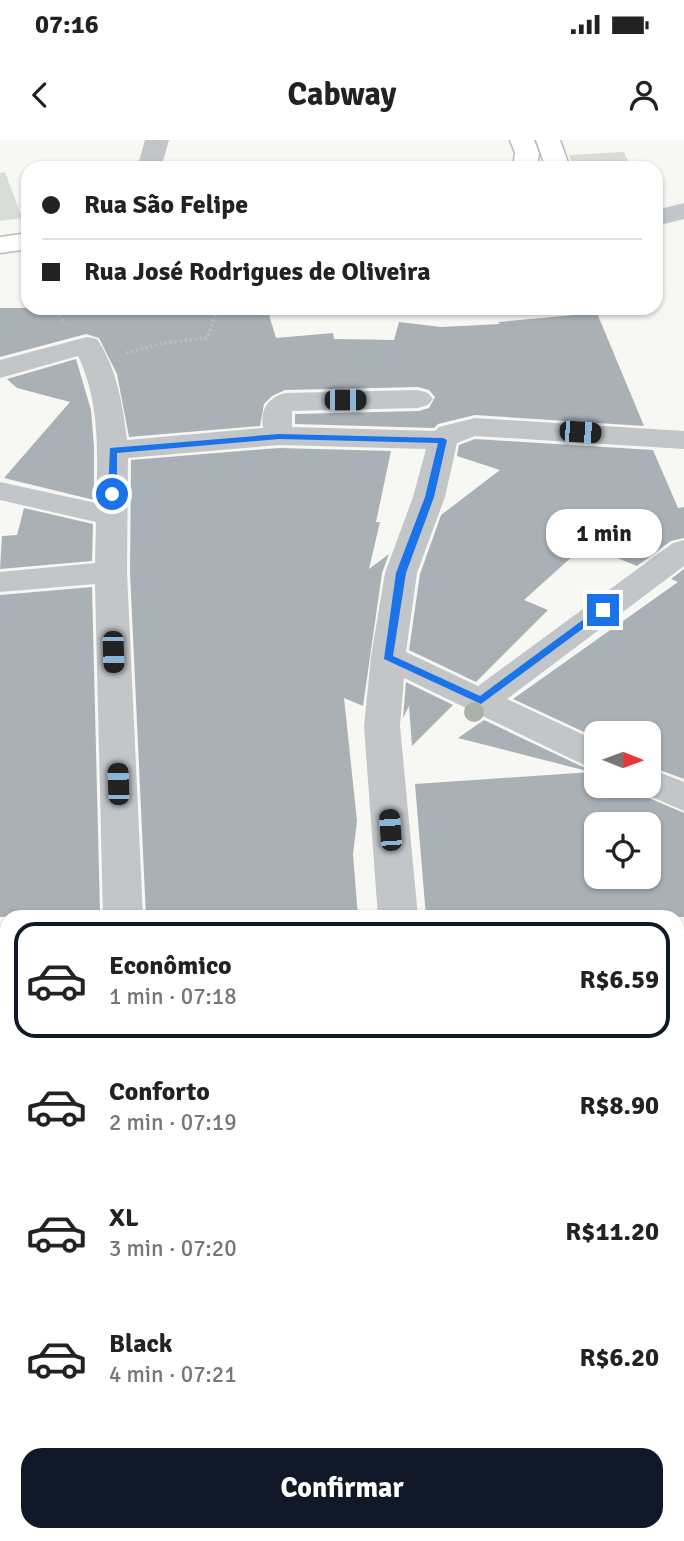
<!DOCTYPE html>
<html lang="pt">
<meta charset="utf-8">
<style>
body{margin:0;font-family:Signika,sans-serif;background:#f2f2f2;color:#222;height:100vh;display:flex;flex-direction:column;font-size:26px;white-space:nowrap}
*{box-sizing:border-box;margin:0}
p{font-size:23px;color:#767676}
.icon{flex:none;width:38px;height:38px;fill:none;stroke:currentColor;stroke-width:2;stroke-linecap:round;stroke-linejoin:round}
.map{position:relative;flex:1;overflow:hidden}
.details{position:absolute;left:0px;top:770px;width:684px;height:632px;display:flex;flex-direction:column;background:#fff;border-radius:21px 21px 0 0;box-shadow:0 2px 5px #0004}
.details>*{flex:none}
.guide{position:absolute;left:21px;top:21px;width:642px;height:154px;border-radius:21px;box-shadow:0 2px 5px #0004;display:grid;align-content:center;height:154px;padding:0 21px;background:#fff}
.needle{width:46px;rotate:91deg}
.tools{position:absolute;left:584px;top:581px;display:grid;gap:14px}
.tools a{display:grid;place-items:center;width:77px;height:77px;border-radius:14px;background:#fff;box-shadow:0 2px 5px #0004;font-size:35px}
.end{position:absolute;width:32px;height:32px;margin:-16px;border:9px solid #1a73e8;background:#fff;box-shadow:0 0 0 4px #fff}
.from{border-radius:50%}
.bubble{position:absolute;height:49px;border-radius:21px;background:#fff;box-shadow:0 2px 5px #0004;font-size:23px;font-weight:700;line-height:49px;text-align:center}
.car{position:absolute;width:21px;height:42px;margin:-21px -10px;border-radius:9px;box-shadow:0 0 5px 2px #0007;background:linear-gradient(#222 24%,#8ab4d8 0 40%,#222 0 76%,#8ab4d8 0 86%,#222 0)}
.guide b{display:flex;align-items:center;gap:24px;height:66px;font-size:26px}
.guide b+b{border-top:2px solid #e0e0e0}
.guide i{width:18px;height:18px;background:#222}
ul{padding:12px 0 0;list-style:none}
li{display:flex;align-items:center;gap:21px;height:116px;margin:0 14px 10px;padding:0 7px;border:4px solid transparent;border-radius:21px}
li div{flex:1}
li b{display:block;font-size:26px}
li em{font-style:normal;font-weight:700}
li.on{border-color:#111827}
li>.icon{width:63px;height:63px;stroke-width:1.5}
.action{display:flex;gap:14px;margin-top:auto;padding:14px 21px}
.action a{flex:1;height:80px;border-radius:21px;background:#111827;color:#fff;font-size:28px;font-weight:700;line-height:80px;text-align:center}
.status{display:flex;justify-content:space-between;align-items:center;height:49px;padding:0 35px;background:#fff;direction:ltr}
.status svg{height:19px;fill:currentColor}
header{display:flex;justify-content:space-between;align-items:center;height:91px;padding:0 21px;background:#fff;font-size:32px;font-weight:700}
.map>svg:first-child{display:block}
.green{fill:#d8ded5}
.building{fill:#a9b1b6;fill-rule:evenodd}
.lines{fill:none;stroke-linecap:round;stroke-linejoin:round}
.major-casing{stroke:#b5babd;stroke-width:3}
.path{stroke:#babdbf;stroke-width:3.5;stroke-dasharray:2.5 2.5;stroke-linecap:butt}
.minor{fill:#c2c6c9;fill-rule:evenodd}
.major{fill:#fff;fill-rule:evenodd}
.tree{fill:#a9b3a5}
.route{fill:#1a73e8}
</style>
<div class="status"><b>07:16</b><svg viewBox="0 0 49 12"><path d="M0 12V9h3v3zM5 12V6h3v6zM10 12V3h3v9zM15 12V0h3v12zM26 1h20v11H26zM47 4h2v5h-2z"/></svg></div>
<header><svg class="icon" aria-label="back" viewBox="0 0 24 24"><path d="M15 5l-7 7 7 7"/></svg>Cabway<svg class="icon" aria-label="person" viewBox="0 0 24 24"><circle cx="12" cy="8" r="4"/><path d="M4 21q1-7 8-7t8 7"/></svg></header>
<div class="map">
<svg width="684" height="1401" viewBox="0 0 684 1401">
<rect width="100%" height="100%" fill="#f7f7f4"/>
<g class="green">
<polygon points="624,12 631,28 574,28 569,15"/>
<polygon points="5,32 22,78 0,81 0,33"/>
</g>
<g class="building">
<polygon points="0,168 267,168 276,198 333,193 334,199 394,200 399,182 441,187 500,184 498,182 597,173 644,286 475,275 438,284 434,288 295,284 295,274 418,271 429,268 435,257 429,250 418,247 285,250 272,256 264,264 260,286 129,297 117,234 99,198 86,194 0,217"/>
<polygon points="76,219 91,270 94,307 94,360 4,338 70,262 17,248 7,239"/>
<polygon points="475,299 653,310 678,368 684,367 684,398 671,401 637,426 585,405 524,460 548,470 476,542 409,510 420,434 441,375 500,330 457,316 459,305"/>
<polygon points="279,308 391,311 376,382 380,382 369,429 389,414 382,433 363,566 344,558 357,681 353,714 358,777 146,777 130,432 131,320"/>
<polygon points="24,368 93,384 92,421 0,429 2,396 17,395"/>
<polygon points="684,429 684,639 649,626 649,593 597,593 597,598 513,559 678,442 671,439"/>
<polygon points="92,447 100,773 0,777 0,455"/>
<polygon points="406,542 453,565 412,606 409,566 403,578"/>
<path d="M484,580L583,627L597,631V646H630L635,652L684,673V777H426L415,644L591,632L458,598ZM597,684H649V737H597Z"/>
</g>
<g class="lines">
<g class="major-casing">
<g id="major">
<polygon points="510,0 534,0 539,13 537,28 513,28 515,13"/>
<polygon points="536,0 560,0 570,28 546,28"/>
<polygon points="28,93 28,109 0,113 0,97"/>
</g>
</g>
<g class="path">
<polyline points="51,168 65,183"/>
<polyline points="126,213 164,203 207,198 218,168"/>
</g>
<g class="minor">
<polygon points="145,0 169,0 161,28 137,28"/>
<polygon points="684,63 684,79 656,86 656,70"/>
<path d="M87,197L97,199C117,228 123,266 127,300L263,288C260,270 267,258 285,253L418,250L428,253L433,259L428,265L418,268L292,271V287L435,291L439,287L475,278L684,291V309L475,296L457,303L445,357L417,433L406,512L478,546L673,403L684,400V426L507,559L597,601V629L584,625L404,538L400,586L418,777H378L364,586L371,517L385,433L413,357L426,309L279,305L128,318L127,432L143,777H103L95,444L0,452V432L95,423L96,382L0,360V342L96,363C98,315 100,261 78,216L0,238V220Z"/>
<polygon points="649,628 684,642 684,671 636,650 633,646 649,646"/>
<rect x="0" y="921" width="7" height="36"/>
<rect x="677" y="990" width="7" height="38"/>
<polygon points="7,1097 7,1140 0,1143 0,1100"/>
<polygon points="7,1265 7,1317 0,1319 0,1268"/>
<polygon points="449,1395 502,1395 504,1401 450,1401"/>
</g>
<use href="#major" class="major"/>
</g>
<circle class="tree" cx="474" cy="572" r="10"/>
<polygon class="route" points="279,294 443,298 447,300 434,357 406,433 393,516 480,556 599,468 608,470 481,564 384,519 396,433 425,357 438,303 279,299 117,313 117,354 112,357 108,354 110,308"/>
</svg>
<div class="tools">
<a><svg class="needle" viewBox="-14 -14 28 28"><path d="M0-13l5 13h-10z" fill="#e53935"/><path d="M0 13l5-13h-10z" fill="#767676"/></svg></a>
<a><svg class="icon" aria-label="locate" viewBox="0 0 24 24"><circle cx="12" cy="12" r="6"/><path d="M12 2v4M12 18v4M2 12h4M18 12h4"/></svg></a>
</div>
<i class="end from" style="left:112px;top:354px"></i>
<i class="end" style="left:603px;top:470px"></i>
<div class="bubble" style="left:546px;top:369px;width:116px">1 min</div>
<i class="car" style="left:345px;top:260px;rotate:90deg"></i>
<i class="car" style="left:580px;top:292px;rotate:94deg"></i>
<i class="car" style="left:113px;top:512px;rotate:178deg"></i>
<i class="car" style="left:118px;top:644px;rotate:358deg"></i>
<i class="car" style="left:390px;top:690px;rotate:356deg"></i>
<div class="guide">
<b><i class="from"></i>Rua São Felipe</b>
<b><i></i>Rua José Rodrigues de Oliveira</b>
</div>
<section class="details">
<ul>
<li class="on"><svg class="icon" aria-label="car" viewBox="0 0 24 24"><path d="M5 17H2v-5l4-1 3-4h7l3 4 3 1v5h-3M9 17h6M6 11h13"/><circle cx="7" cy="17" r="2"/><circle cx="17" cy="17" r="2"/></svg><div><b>Econômico</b><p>1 min · 07:18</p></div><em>R$6.59</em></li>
<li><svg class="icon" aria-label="car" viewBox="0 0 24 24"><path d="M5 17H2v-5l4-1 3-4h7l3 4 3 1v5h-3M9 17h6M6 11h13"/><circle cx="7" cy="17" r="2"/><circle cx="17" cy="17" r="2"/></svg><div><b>Conforto</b><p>2 min · 07:19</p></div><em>R$8.90</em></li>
<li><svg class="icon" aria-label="car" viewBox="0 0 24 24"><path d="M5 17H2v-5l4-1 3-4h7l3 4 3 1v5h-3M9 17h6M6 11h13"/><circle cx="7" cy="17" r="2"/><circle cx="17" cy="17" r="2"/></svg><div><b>XL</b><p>3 min · 07:20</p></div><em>R$11.20</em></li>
<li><svg class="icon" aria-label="car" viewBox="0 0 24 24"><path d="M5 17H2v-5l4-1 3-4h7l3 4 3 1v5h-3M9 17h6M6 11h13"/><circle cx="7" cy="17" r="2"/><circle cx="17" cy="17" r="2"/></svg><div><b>Black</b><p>4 min · 07:21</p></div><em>R$6.20</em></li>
</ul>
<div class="action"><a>Confirmar</a></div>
</section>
</div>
